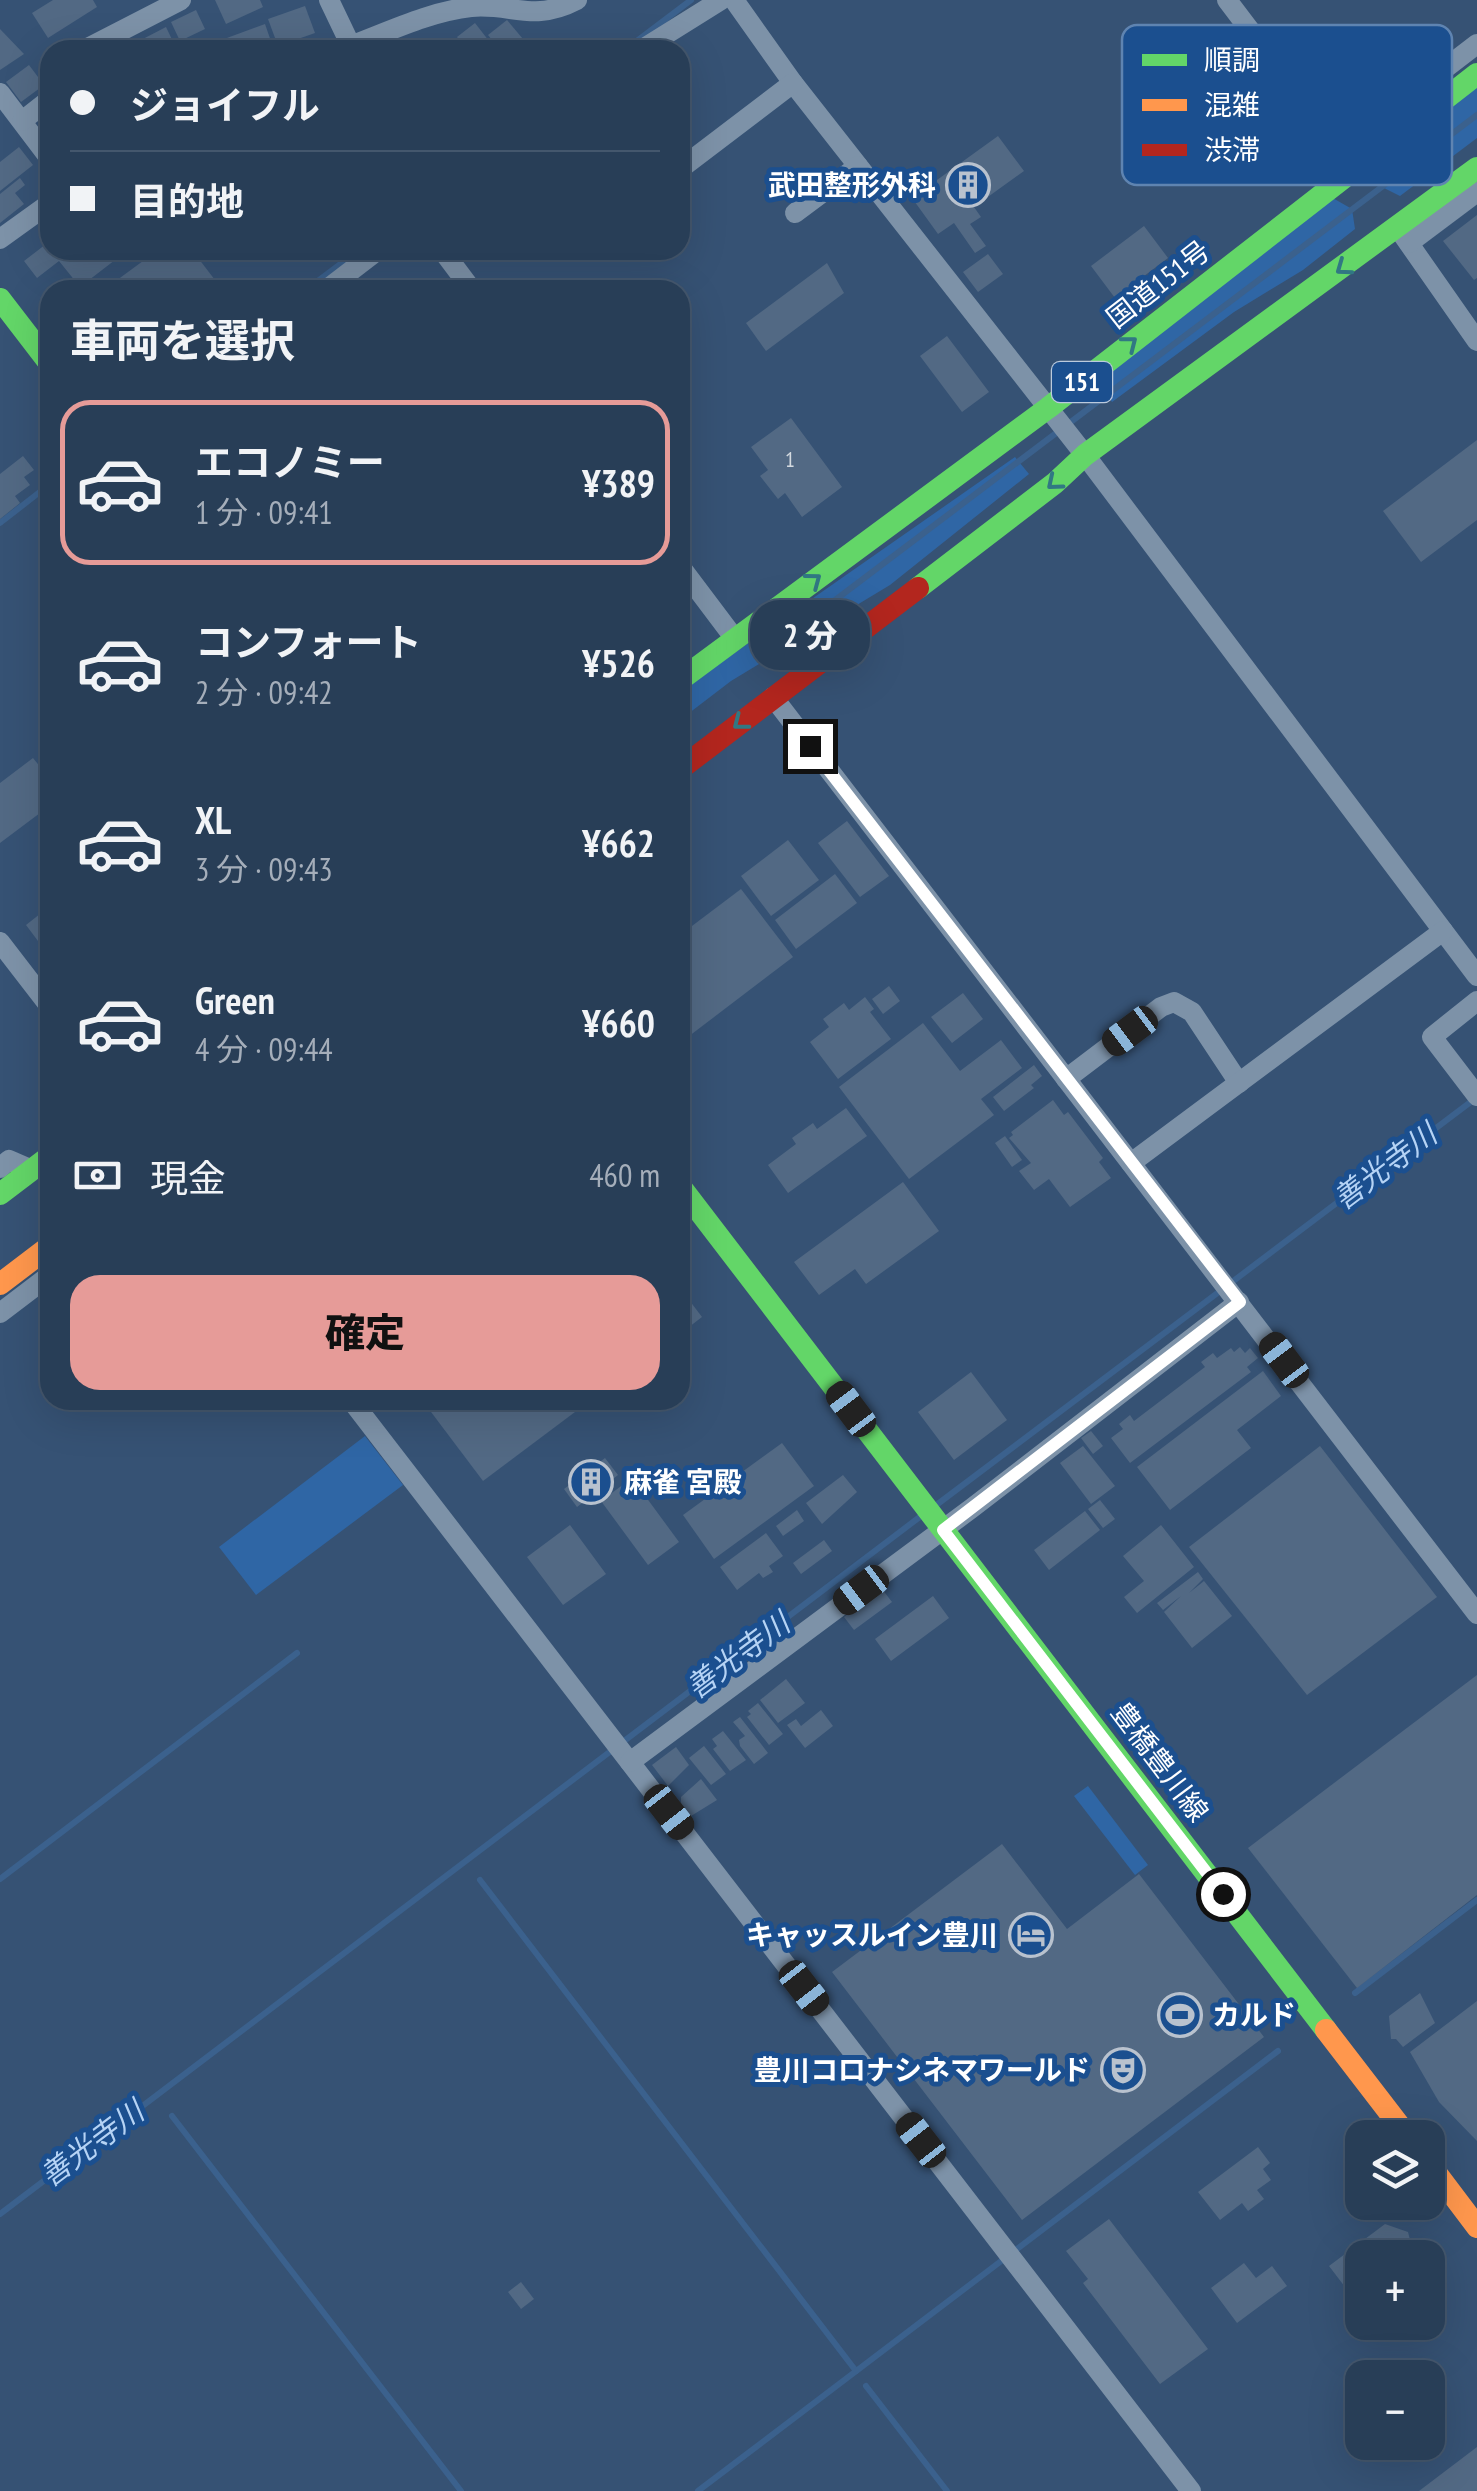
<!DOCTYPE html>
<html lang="ja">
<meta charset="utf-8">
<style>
body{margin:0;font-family:"PT Sans Narrow","Noto Sans JP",sans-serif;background:#30455d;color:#f1f3f6;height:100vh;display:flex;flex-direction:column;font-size:38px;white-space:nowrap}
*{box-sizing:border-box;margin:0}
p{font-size:32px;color:#a5aeba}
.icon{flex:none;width:55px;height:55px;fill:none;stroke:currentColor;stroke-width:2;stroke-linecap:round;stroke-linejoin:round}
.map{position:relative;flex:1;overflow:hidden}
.side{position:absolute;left:40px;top:280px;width:650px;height:1130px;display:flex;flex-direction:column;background:#283e57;border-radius:30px;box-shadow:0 10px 40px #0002,0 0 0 2px #44576d}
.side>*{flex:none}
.guide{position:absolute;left:40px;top:40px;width:650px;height:220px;border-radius:30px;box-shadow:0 10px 40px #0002,0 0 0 2px #44576d;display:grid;align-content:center;height:220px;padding:0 30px;background:#283e57}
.tools{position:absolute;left:1345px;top:2120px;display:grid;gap:20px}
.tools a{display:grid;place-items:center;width:100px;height:100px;border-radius:20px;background:#283e57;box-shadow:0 10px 40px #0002,0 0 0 2px #44576d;font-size:50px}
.end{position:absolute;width:45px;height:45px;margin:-22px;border:12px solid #fff;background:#111;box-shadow:0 0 0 5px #111}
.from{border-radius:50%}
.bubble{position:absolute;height:70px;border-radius:30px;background:#283e57;box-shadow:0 10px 40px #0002,0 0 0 2px #44576d;font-size:32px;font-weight:800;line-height:70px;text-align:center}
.car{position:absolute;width:30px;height:60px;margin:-30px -15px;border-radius:12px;box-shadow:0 0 8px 2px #0007;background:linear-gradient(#222 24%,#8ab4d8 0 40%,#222 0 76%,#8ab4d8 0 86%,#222 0)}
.guide b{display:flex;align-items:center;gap:35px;height:95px;font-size:38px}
.guide b+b{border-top:2px solid #44576d}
.guide i{width:25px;height:25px;background:#f1f3f6}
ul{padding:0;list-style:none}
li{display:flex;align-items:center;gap:30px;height:165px;margin:0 20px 15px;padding:0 10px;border:5px solid transparent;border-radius:30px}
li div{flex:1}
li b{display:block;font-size:38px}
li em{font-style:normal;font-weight:800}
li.selected{border-color:#e69b98}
li>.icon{width:90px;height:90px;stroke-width:1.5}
h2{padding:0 30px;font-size:45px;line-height:120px}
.pay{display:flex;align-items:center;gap:25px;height:110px;padding:0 30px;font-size:38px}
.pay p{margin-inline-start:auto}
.action{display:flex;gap:20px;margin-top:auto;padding:20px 30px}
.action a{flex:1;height:115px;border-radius:30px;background:#e69b98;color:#111;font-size:40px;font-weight:800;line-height:115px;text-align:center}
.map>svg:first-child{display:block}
.green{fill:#2f66a5}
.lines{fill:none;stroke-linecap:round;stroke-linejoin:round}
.stream{stroke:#3b618d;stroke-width:6}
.building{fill:#526984}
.street{stroke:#7d92a8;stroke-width:20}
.fast{stroke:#63d668;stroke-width:22}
.slow{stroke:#ff974d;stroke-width:22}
.jam{stroke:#b3261e;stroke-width:22}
.oneway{stroke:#317883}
.route{stroke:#fff;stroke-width:12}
.labels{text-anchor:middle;stroke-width:10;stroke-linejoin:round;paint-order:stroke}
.number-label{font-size:22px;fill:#d4dae0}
.shield{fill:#1b4f8f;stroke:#bbcadd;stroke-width:2.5}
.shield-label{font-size:25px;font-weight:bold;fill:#fff}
.poi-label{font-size:28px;font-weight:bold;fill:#fff;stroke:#1b4f8f;text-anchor:end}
.street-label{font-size:28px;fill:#fff;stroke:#1b4f8f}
.water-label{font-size:30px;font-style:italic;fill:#b5d3f5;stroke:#1b4f8f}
.key{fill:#1b4f8f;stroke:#5f84b1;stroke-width:2.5}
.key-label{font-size:28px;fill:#fff}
</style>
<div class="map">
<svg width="1477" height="2491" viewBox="0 0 1477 2491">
<rect width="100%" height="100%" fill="#365274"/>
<g class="green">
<polygon points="1477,86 1477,138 1400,196 1380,186 1376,163"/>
<polygon points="1331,197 1352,209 1355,229 1303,270 1234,312 1112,402 1097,380"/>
<polygon points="1015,457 1029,474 890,585 731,681 680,720 680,691"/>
<polygon points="365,1436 403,1485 256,1595 219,1547"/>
<polygon points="1088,1786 1148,1865 1135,1875 1074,1796"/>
</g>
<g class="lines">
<g class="stream">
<polyline points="625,50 691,0"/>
<polyline points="306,290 359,250"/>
<polyline points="0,523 50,484"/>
<polyline points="773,647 1477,115"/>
<polyline points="935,1506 1476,1098"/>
<polyline points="0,1879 297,1653"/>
<polyline points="480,1880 856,2371"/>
<polyline points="1355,1993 1477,1900"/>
<polyline points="172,2116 461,2491"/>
<polyline points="0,2214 921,1516"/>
<polyline points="866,2386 947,2491"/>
<polyline points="698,2491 1278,2051"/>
</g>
</g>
<g class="building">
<polygon points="53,0 93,0 97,7 48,38 32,13"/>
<polygon points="215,0 260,0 263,7 226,24"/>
<polygon points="305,6 315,33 278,46 268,19"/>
<polygon points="196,10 205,29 180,41 171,22"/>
<polygon points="507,20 523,39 509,50 500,50 488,35"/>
<polygon points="475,23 496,50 467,50 457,37"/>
<polygon points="265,24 274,50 219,50 216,42"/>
<polygon points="166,27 177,50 143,50 139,41"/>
<polygon points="0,29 24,54 0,70"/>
<polygon points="29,65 44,85 21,102 6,82"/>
<polygon points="998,136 1024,171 974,207 981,217 970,224 986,246 975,253 954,223 938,234 912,198"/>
<polygon points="19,147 33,165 0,191 0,162"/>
<polygon points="20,178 25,185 15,193 24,204 0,223 0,194"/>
<polygon points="1477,215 1477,278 1474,280 1443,241"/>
<polygon points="1144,226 1168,258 1115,298 1091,266"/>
<polygon points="50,241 50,250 128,250 80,287 59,261 37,278 24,261"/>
<polygon points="158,250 192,250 215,280 201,290 118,290 113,283"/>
<polygon points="988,254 1003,274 978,292 963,272"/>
<polygon points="827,263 844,293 766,351 746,323"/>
<polygon points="947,336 989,392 962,412 920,356"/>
<polygon points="791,418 842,487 802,517 785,493 778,499 760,476 768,470 751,447"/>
<polygon points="1477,440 1477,520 1421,562 1383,511"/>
<polygon points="23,456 34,470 24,477 30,485 15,496 20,503 0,519 0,474"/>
<polygon points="33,758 50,779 50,793 42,799 48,807 0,843 0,783"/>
<polygon points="847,821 889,876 860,897 818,843"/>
<polygon points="788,840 819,880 771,916 741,876"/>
<polygon points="835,874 857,903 796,949 775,920"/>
<polygon points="741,889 793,957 680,1043 680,935"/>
<polygon points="50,906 50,957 26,925"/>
<polygon points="889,986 900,1001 883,1014 872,999"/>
<polygon points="963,993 983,1019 952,1043 931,1017"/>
<polygon points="865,997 874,1009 870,1012 891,1039 838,1079 810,1042 829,1027 823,1019 844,1003 849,1010"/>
<polygon points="923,1023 960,1071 1001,1040 1022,1068 981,1099 994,1115 909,1179 839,1087"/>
<polygon points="1034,1065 1042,1076 1031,1085 1034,1088 1004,1111 993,1097"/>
<polygon points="1053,1100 1064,1115 1068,1112 1103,1158 1099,1162 1111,1178 1070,1207 1049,1179 1034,1190 1019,1171 1031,1163 1009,1138 1013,1135 1011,1132"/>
<polygon points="846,1108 867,1136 788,1193 768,1165 796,1144 792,1138 813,1123 817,1129"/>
<polygon points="1005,1136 1022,1160 1012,1167 995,1143"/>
<polygon points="903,1182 939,1231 866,1284 855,1269 819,1295 794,1262"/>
<polygon points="680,1288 702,1317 680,1334"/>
<polygon points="1240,1347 1245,1353 1250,1348 1258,1358 1247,1367 1251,1372 1130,1463 1111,1438 1123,1429 1119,1424 1130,1415 1134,1421 1205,1367 1201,1362 1213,1353 1217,1358 1231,1348 1234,1352"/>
<polygon points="1263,1371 1281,1396 1237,1430 1251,1448 1170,1510 1137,1467"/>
<polygon points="971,1372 1007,1420 954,1460 918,1412"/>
<polygon points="422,1400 591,1400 483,1481"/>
<polygon points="1091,1431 1103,1446 1093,1454 1081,1438"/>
<polygon points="782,1443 814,1486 714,1559 683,1515"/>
<polygon points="1083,1446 1115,1486 1091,1504 1060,1463"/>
<polygon points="1320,1446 1437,1597 1307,1695 1189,1547"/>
<polygon points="605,1458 618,1475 577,1507 564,1489"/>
<polygon points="843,1475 857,1492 822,1524 806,1503"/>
<polygon points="632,1478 679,1542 648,1565 601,1501"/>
<polygon points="1100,1500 1115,1519 1103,1528 1088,1509"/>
<polygon points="797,1510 804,1521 783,1536 776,1526"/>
<polygon points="1085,1511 1100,1530 1049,1570 1034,1550"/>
<polygon points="570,1525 606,1574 563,1605 527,1557"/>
<polygon points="1161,1525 1194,1567 1137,1613 1124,1597 1144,1581 1123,1556"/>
<polygon points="766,1533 783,1556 769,1566 773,1572 763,1578 759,1573 737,1590 720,1567"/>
<polygon points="824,1540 832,1551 801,1574 793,1563"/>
<polygon points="1198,1572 1203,1579 1189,1593 1204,1581 1232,1616 1192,1648 1164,1612 1181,1596 1163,1610 1157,1603"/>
<polygon points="882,1589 892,1602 854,1630 844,1617"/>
<polygon points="933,1596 949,1618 891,1661 875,1639"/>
<polygon points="1477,1675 1477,1895 1357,1988 1248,1848"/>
<polygon points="786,1679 805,1703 778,1723 760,1700"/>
<polygon points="758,1703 783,1734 769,1745 747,1717 751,1714 748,1711"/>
<polygon points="821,1710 833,1726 805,1748 787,1725 796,1719 801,1726"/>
<polygon points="740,1717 768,1753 754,1764 740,1746 739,1740 745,1736 733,1722"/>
<polygon points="723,1731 746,1760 730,1771 713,1749 717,1746 712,1739"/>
<polygon points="704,1746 726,1774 711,1785 689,1758"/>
<polygon points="676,1747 689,1765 668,1786 652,1765"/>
<polygon points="701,1779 717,1800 691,1816 681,1803 681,1797"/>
<polygon points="1002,1844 1067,1929 1139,1874 1264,2037 1022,2220 832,1972"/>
<polygon points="1420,1993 1435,2023 1403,2047 1396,2039 1391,2039 1389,2016"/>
<polygon points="1477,2001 1477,2141 1439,2102 1410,2052"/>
<polygon points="1258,2147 1270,2163 1263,2169 1271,2180 1257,2190 1264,2199 1248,2211 1242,2203 1220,2220 1198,2192"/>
<polygon points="1109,2219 1208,2349 1160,2384 1083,2283 1088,2279 1066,2251"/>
<polygon points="1385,2224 1408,2232 1412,2248 1409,2255 1362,2258 1362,2301 1355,2300 1329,2266"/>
<polygon points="1244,2263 1256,2278 1272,2266 1287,2286 1237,2323 1211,2288"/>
<polygon points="521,2282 534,2299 521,2309 508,2292"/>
<polygon points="1477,2447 1477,2491 1419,2491"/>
</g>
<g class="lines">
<g class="street">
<polyline points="329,0 351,46"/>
<polyline points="734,0 793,83 1085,455 1477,976"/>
<polyline points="1227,0 1354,167"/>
<polyline points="84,50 181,0"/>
<path d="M339,50C382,35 426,12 471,7C512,3 533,23 577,0"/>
<polyline points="641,50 721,0"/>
<polyline points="0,93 50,159"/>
<polyline points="22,121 50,99"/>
<polyline points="1340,149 1477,44"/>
<polyline points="680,169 793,83"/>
<polyline points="795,213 858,166"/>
<polyline points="1398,228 1477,341"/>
<polyline points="0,239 50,203"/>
<polyline points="1409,243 1477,192"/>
<polyline points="442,250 472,290"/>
<polyline points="326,290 378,250"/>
<polyline points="680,566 735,639"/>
<polyline points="773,697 1477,1614"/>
<polyline points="0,942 50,1007"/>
<polyline points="1477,1001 1432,1037 1477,1096"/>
<polyline points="1066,1079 1161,1007 1174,1002 1192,1012 1239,1083"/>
<polyline points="1131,1163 1443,931"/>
<polyline points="0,1168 9,1160 32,1170"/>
<polyline points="0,1313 50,1275"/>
<polyline points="351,1400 1191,2491"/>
<polyline points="630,1762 972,1508 1239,1302"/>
</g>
<g class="fast">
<polyline points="0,299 50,364"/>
<polyline points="918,588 1055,483 1085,455 1477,168"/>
<polyline points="680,680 1048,408 1477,74"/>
<polyline points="680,1186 1326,2030"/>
<polyline points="0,1194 50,1156"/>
</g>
<g class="slow">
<polyline points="0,1284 50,1246"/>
<polyline points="1326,2030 1409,2138"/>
<polyline points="1428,2162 1477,2227"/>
</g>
<polyline class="jam" points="680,769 918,588"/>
</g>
<defs><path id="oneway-chevron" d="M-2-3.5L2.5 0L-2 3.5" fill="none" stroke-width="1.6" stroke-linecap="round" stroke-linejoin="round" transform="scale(2.5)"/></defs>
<g class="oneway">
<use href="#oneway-chevron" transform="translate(1343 268) rotate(144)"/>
<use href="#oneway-chevron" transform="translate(1130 343) rotate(-38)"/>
<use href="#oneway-chevron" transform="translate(1054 483) rotate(140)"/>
<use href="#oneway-chevron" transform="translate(814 580) rotate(-37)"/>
<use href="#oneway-chevron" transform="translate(740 723) rotate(142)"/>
</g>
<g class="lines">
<polyline class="route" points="810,746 1240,1302 943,1530 1223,1894"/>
</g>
<defs>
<g id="building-ring" transform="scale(2.25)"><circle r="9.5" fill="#1b4f8f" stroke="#b9c2ce" stroke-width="1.5"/><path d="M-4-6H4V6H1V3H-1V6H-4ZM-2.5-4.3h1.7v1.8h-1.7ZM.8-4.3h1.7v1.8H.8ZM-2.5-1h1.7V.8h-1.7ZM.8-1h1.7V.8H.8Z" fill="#b9c2ce"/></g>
<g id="hotel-ring" transform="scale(2.25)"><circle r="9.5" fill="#1b4f8f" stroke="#b9c2ce" stroke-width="1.5"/><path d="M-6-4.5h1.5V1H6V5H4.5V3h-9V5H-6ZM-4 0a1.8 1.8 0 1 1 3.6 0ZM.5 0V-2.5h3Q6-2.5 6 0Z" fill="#b9c2ce"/></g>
<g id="stadium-ring" transform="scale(2.25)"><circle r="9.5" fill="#1b4f8f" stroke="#b9c2ce" stroke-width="1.5"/><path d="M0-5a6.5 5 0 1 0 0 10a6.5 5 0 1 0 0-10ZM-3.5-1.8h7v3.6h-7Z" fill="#b9c2ce"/></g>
<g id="theatre-ring" transform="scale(2.25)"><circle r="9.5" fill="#1b4f8f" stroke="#b9c2ce" stroke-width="1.5"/><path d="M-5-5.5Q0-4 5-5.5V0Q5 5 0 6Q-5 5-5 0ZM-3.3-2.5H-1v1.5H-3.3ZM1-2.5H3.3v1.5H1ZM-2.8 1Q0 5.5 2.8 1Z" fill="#b9c2ce"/></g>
</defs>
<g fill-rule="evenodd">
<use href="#building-ring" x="968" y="185"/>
<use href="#building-ring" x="591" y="1482"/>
<use href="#hotel-ring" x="1031" y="1935"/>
<use href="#stadium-ring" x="1180" y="2015"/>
<use href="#theatre-ring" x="1123" y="2070"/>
</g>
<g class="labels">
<g class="number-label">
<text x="790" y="467">1</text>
</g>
<rect class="shield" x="1052" y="362" width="60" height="40" rx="8"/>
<g class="shield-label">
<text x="1082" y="391">151</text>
</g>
<g class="poi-label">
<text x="936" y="195">武田整形外科</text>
<text x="624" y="1492" text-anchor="start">麻雀 宮殿</text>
<text x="998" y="1945">キャッスルイン豊川</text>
<text x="1212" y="2025" text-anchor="start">カルド</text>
<text x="1090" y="2080">豊川コロナシネマワールド</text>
</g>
<g class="street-label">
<text transform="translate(1158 284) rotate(-38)" y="10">国道151号</text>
<text transform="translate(1160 1762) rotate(53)" y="10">豊橋豊川線</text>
</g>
<g class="water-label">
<text transform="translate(1385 1167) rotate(-37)" y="10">善光寺川</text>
<text transform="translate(738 1656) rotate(-37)" y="10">善光寺川</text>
<text transform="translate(92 2144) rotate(-37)" y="10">善光寺川</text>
</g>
</g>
<rect x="1122" y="25" width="330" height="160" rx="15" class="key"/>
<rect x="1142" y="54" width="45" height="12" fill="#63d668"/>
<rect x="1142" y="99" width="45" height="12" fill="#ff974d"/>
<rect x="1142" y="144" width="45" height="12" fill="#b3261e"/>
<g class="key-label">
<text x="1204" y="70">順調</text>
<text x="1204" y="115">混雑</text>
<text x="1204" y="160">渋滞</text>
</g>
</svg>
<div class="tools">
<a><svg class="icon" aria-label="layers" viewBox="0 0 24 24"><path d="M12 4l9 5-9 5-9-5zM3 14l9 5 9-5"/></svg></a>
<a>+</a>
<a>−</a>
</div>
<i class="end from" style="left:1223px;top:1894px"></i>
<i class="end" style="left:810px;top:746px"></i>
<div class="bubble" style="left:750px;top:600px;width:120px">2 分</div>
<i class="car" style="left:1130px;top:1031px;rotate:233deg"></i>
<i class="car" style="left:1284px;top:1360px;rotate:323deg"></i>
<i class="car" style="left:851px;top:1409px;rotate:323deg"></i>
<i class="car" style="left:861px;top:1590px;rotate:233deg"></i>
<i class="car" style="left:669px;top:1812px;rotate:142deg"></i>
<i class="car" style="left:804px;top:1988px;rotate:142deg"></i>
<i class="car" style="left:921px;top:2140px;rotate:322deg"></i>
<div class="guide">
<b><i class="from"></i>ジョイフル</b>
<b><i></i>目的地</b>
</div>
<section class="side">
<h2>車両を選択</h2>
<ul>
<li class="selected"><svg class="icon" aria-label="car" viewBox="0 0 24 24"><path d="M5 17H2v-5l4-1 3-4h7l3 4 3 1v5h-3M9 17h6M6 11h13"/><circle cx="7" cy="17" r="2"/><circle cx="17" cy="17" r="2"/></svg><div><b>エコノミー</b><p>1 分 · 09:41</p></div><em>¥389</em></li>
<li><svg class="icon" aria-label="car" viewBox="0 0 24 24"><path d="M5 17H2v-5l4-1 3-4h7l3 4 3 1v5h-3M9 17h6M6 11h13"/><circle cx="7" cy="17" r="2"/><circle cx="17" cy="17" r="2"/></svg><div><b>コンフォート</b><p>2 分 · 09:42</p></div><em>¥526</em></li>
<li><svg class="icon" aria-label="car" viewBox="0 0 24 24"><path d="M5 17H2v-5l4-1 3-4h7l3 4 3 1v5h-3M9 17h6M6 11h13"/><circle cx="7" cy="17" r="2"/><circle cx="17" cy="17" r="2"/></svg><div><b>XL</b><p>3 分 · 09:43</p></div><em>¥662</em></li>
<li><svg class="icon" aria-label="car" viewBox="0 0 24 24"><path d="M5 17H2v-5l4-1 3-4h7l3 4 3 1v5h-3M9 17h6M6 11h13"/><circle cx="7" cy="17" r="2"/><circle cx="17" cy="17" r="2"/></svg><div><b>Green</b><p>4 分 · 09:44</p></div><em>¥660</em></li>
</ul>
<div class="pay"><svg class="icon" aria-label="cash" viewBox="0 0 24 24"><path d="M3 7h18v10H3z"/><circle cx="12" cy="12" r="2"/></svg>現金<p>460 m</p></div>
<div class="action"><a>確定</a></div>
</section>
</div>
